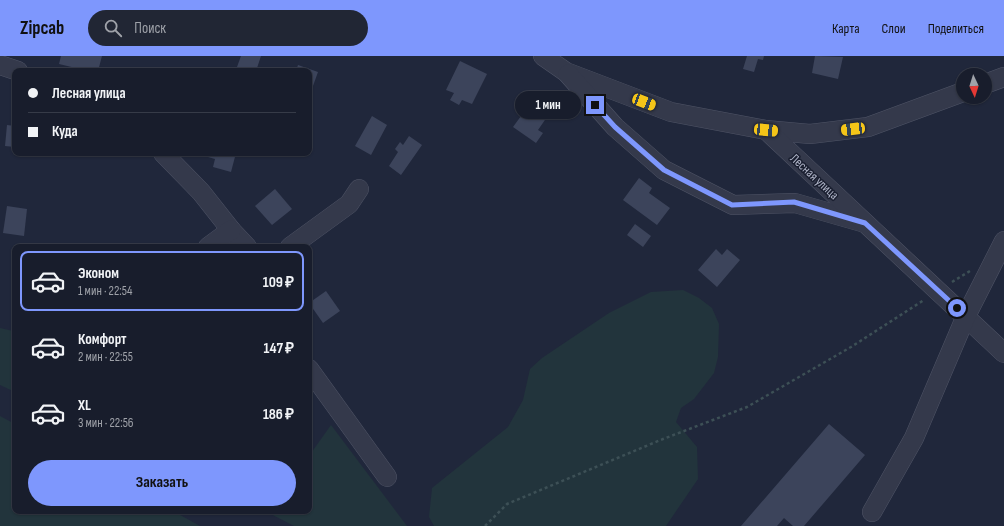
<!DOCTYPE html>
<html lang="ru">
<meta charset="utf-8">
<style>
body{margin:0;font-family:"Sofia Sans Condensed",sans-serif;background:#212634;color:#f1f3f6;height:100vh;display:flex;flex-direction:column;font-size:15px;white-space:nowrap}
*{box-sizing:border-box;margin:0}
p{font-size:13px;color:#9fa2a9}
.icon{flex:none;width:22px;height:22px;fill:none;stroke:currentColor;stroke-width:2;stroke-linecap:round;stroke-linejoin:round}
.map{position:relative;flex:1;overflow:hidden}
.drawer{position:absolute;left:12px;top:188px;width:300px;height:270px;display:flex;flex-direction:column;background:#181d2c;border-radius:8px;box-shadow:0 1px 3px #0004,0 0 0 1px #363b48}
.drawer>*{flex:none}
.hud{position:absolute;left:12px;top:12px;width:300px;height:88px;border-radius:8px;box-shadow:0 1px 3px #0004,0 0 0 1px #363b48;display:grid;align-content:center;height:88px;padding:0 16px;background:#181d2c}
.needle{width:26px;rotate:176deg}
.controls{position:absolute;left:956px;top:12px;display:grid;gap:8px}
.controls a{display:grid;place-items:center;width:36px;height:36px;border-radius:50%;background:#181d2c;box-shadow:0 1px 3px #0004,0 0 0 1px #363b48;font-size:20px}
.end{position:absolute;width:18px;height:18px;margin:-9px;border:5px solid #7e97fd;background:#111;box-shadow:0 0 0 2px #111}
.from{border-radius:50%}
.bubble{position:absolute;height:28px;border-radius:14px;background:#181d2c;box-shadow:0 1px 3px #0004,0 0 0 1px #363b48;font-size:13px;font-weight:700;line-height:28px;text-align:center}
.car{position:absolute;width:12px;height:24px;margin:-12px -6px;border-radius:5px;box-shadow:0 0 3px 1px #0007;background:linear-gradient(#f5c518 24%,#345 0 40%,#f5c518 0 76%,#345 0 86%,#f5c518 0)}
.hud b{display:flex;align-items:center;gap:14px;height:38px;font-size:15px}
.hud b+b{border-top:1px solid #363b48}
.hud i{width:10px;height:10px;background:#f1f3f6}
ul{padding:7px 0 0;list-style:none}
li{display:flex;align-items:center;gap:12px;height:60px;margin:0 8px 6px;padding:0 8px;border:2px solid transparent;border-radius:8px}
li div{flex:1}
li b{display:block;font-size:15px}
li em{font-style:normal;font-weight:700}
li.on{border-color:#7e97fd}
li>.icon{width:36px;height:36px;stroke-width:1.5}
.primary-button{display:flex;gap:8px;margin-top:auto;padding:8px 16px}
.primary-button a{flex:1;height:46px;border-radius:24px;background:#7e97fd;color:#111;font-size:16px;font-weight:700;line-height:46px;text-align:center}
header{display:flex;align-items:center;gap:24px;box-sizing:border-box;height:56px;padding:0 20px;background:#7e97fd;color:#111}
header strong{font-size:19px}
nav{display:flex;gap:22px;margin-inline-start:auto;font-size:14px}
.search{width:280px;height:36px;background:#212634;display:flex;align-items:center;gap:10px;box-sizing:border-box;padding:0 14px;border-radius:22px;color:#9fa2a9;font-size:15px}
.map>svg:first-child{display:block}
.green{fill:#22343c}
.building{fill:#3c445b}
.lines{fill:none;stroke-linecap:round;stroke-linejoin:round}
.minor-casing{stroke:#4f5466;stroke-width:20}
.path{stroke:#3d5056;stroke-width:2.5;stroke-dasharray:3 3;stroke-linecap:butt}
.minor{stroke:#34394b;stroke-width:19}
.route{stroke:#7e97fd;stroke-width:5}
.labels{text-anchor:middle;stroke-width:3;stroke-linejoin:round;paint-order:stroke}
.street-label{font-size:13px;fill:#afb4c7;stroke:#1a1f30}
</style>
<header>
<strong>Zipcab</strong>
<div class="search"><svg class="icon" aria-label="search" viewBox="0 0 24 24"><circle cx="10" cy="10" r="6"/><path d="M15 15l6 6"/></svg>Поиск</div>
<nav><a>Карта</a><a>Слои</a><a>Поделиться</a></nav>
</header>
<div class="map">
<svg width="1004" height="470" viewBox="0 0 1004 470">
<rect width="100%" height="100%" fill="#20273b"/>
<g class="green">
<polygon points="683,234 699,242 712,252 719,268 718,301 714,317 694,343 681,352 676,366 697,391 698,423 666,470 434,470 429,461 432,432 508,371 523,344 530,313 542,302 609,257 651,236"/>
<polygon points="0,272 13,275 15,274 15,336 0,329"/>
<polygon points="0,360 15,368 15,455 173,455 200,470 0,470"/>
<polygon points="331,369 407,470 294,470 265,455 309,455 309,400"/>
</g>
<g class="building">
<polygon points="61,0 102,0 98,15 88,15 59,8"/>
<polygon points="241,0 261,0 256,15 251,15 237,11"/>
<polygon points="747,0 764,0 763,4 758,3 754,16 743,13"/>
<polygon points="815,0 843,1 838,23 812,17"/>
<polygon points="460,5 487,18 472,48 462,44 459,49 450,44 454,37 446,34"/>
<polygon points="298,9 318,16 309,41 309,15 296,15"/>
<polygon points="529,49 547,61 538,74 543,77 536,87 513,71"/>
<polygon points="372,60 387,69 371,99 355,90"/>
<polygon points="7,69 15,70 15,91 5,90"/>
<polygon points="409,80 422,89 401,119 389,110 398,96 395,93 400,86 403,89"/>
<polygon points="209,97 236,97 231,116 213,111 215,103 208,101"/>
<polygon points="639,122 652,132 649,137 670,152 657,169 623,144"/>
<polygon points="275,133 292,153 272,169 255,150"/>
<polygon points="7,150 27,153 24,180 3,177"/>
<polygon points="635,168 651,180 643,191 627,179"/>
<polygon points="716,193 722,199 727,193 740,204 717,231 698,214"/>
<polygon points="326,235 340,255 323,267 309,247"/>
<polygon points="829,368 865,399 804,470 793,470 784,462 777,470 741,470"/>
</g>
<g class="lines">
<g class="minor-casing">
<g id="minor">
<polyline points="543,0 566,16 671,56 766,74 810,78 868,71 963,36"/>
<polyline points="0,9 18,15"/>
<polyline points="568,18 615,71 664,114 733,149 795,147 865,167"/>
<polyline points="985,28 1004,21"/>
<polyline points="766,74 1004,297"/>
<polyline points="163,97 201,136 231,174 247,191"/>
<polyline points="208,191 231,174"/>
<polyline points="290,191 349,148 359,133"/>
<polyline points="309,313 387,421"/>
<polyline points="872,456 914,382 966,260 1004,185"/>
</g>
</g>
<g class="path">
<polyline points="952,226 970,215"/>
<polyline points="485,470 507,448 663,383 747,351 851,291 924,244"/>
</g>
<use href="#minor" class="minor"/>
</g>
<g class="lines">
<polyline class="route" points="595,49 615,71 664,114 732,149 794,146 865,167 957,252"/>
</g>
<g class="labels">
<g class="street-label">
<text transform="translate(815 120) rotate(43)" y="5">Лесная улица</text>
</g>
</g>
</svg>
<div class="controls">
<a><svg class="needle" viewBox="-14 -14 28 28"><path d="M0-13l5 13h-10z" fill="#e53935"/><path d="M0 13l5-13h-10z" fill="#9fa2a9"/></svg></a>
</div>
<i class="end from" style="left:957px;top:252px"></i>
<i class="end" style="left:595px;top:49px"></i>
<div class="bubble" style="left:515px;top:35px;width:66px">1 мин</div>
<i class="car" style="left:644px;top:46px;rotate:111deg"></i>
<i class="car" style="left:853px;top:73px;rotate:263deg"></i>
<i class="car" style="left:766px;top:74px;rotate:95deg"></i>
<div class="hud">
<b><i class="from"></i>Лесная улица</b>
<b><i></i>Куда</b>
</div>
<section class="drawer">
<ul>
<li class="on"><svg class="icon" aria-label="car" viewBox="0 0 24 24"><path d="M5 17H2v-5l4-1 3-4h7l3 4 3 1v5h-3M9 17h6M6 11h13"/><circle cx="7" cy="17" r="2"/><circle cx="17" cy="17" r="2"/></svg><div><b>Эконом</b><p>1 мин · 22:54</p></div><em>109 ₽</em></li>
<li><svg class="icon" aria-label="car" viewBox="0 0 24 24"><path d="M5 17H2v-5l4-1 3-4h7l3 4 3 1v5h-3M9 17h6M6 11h13"/><circle cx="7" cy="17" r="2"/><circle cx="17" cy="17" r="2"/></svg><div><b>Комфорт</b><p>2 мин · 22:55</p></div><em>147 ₽</em></li>
<li><svg class="icon" aria-label="car" viewBox="0 0 24 24"><path d="M5 17H2v-5l4-1 3-4h7l3 4 3 1v5h-3M9 17h6M6 11h13"/><circle cx="7" cy="17" r="2"/><circle cx="17" cy="17" r="2"/></svg><div><b>XL</b><p>3 мин · 22:56</p></div><em>186 ₽</em></li>
</ul>
<div class="primary-button"><a>Заказать</a></div>
</section>
</div>
